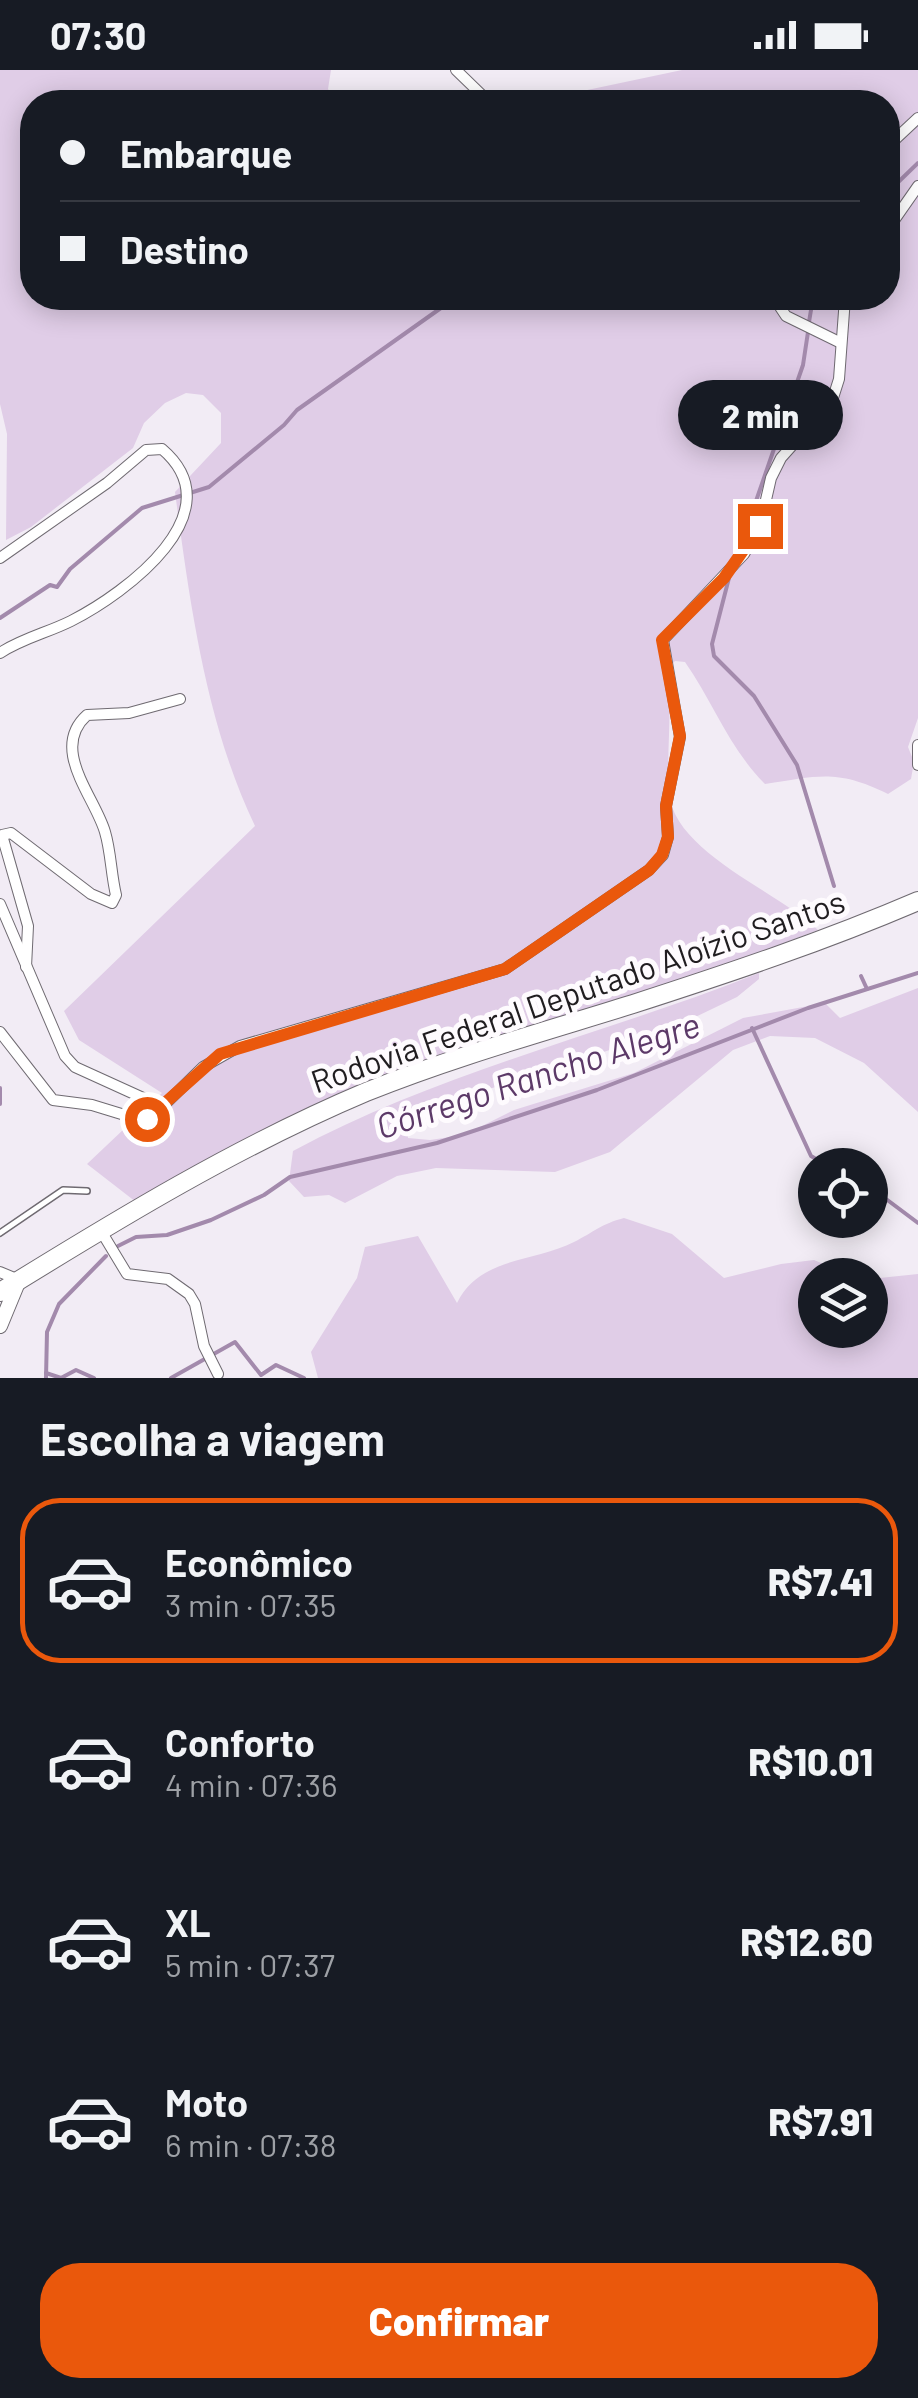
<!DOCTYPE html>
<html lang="pt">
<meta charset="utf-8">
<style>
body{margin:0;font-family:Barlow,sans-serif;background:#242831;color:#f1f3f6;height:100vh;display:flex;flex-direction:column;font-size:38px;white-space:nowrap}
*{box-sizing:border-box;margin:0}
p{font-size:32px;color:#9ea1a6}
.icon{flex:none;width:55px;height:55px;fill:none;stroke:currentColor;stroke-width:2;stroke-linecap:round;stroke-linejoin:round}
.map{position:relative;height:1308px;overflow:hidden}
.side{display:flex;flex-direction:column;background:#171b24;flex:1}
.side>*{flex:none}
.banner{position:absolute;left:20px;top:20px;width:880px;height:220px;border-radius:40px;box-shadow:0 5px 25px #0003;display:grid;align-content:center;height:220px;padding:0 40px;background:#171b24}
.controls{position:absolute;left:798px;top:1078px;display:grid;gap:20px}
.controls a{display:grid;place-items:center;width:90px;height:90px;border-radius:50%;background:#171b24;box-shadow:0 5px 25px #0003;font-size:50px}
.end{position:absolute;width:45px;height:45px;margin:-22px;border:12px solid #ea580c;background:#fff;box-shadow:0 0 0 5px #fff}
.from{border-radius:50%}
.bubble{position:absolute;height:70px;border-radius:35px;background:#171b24;box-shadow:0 5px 25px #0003;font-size:32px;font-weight:800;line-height:70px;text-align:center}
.banner b{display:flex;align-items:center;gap:35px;height:95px;font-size:38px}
.banner b+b{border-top:2px solid #363941}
.banner i{width:25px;height:25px;background:#f1f3f6}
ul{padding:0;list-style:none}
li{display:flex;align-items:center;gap:30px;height:165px;margin:0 20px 15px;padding:0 20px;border:5px solid transparent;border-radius:40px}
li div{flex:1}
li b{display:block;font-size:38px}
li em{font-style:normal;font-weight:800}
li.active{border-color:#ea580c}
li>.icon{width:90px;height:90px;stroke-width:1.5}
h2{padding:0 40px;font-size:45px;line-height:120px}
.action{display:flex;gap:20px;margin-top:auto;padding:20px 40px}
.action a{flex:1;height:115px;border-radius:40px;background:#ea580c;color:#fff;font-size:40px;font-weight:800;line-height:115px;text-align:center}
.status{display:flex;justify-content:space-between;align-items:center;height:70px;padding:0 50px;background:#171b24;direction:ltr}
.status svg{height:28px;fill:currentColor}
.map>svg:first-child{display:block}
.green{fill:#e0cde7}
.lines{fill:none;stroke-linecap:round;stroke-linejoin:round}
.stream{stroke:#a38aac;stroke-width:4}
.service-casing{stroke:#6f6a71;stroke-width:8}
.minor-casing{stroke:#6f6a71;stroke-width:12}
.tertiary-casing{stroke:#6f6a71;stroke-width:16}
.trunk-casing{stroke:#6f6a71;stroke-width:20}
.service{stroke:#fff;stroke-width:5}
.minor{stroke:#fff;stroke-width:10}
.tertiary{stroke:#fff;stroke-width:14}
.trunk{stroke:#fff;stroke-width:18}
.route{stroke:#ea580c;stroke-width:12}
.labels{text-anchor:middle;stroke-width:10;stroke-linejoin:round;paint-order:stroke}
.street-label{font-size:32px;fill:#201d20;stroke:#fefbfe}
.water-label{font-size:35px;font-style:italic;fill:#5c3968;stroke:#fefbfe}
</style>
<div class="status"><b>07:30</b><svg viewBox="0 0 49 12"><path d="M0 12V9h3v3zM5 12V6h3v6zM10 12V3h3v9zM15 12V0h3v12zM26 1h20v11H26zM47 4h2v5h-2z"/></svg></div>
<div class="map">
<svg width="918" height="1308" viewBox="0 0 918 1308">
<rect width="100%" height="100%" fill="#f2ecf5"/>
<g class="green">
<path d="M0,0H331L328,19L336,32H32V228H888V32H566L573,23L682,0H918V648L908,677L914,692L911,709L888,724C837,699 819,706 765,714C729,678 713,632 685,592L675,591L667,600C673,642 666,681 669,723C674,782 777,821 818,860L745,888L511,965L136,1132L87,1094L162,1023L79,970L64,941L255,756C206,654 190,534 175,422L221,373V343L203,325L186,323L165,333L144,353L133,378L31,457L6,470L7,364L0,334Z"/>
<path d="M759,903V909L737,927L662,963L434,1037L407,1057L408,1068L430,1070L464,1065L514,1040L634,1003L743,948L825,933L840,948L918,918V1042L864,993L815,968L770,966L733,980L610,1082L555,1102L436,1098L397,1106L345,1133L329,1125L304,1127L289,1111L293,1081C441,1001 603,965 759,903Z"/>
<path d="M624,1148L672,1164L724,1208L781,1194L814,1190L850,1205H815V1260H870V1209L918,1204V1308H318L311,1282L357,1208L365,1177L418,1166L457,1233C479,1187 535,1192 574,1172C594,1162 601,1154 624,1148Z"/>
</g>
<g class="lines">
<g class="stream">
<polyline points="888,122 918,93"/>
<polyline points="809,252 813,228"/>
<polyline points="737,486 803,295 808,262"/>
<polyline points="730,504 712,574 714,586 754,626 797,695 834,816"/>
<polyline points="0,548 50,515 57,517 70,499 142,438 209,417 284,355 297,340 455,228"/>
<polyline points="861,906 867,919"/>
<polyline points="752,958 811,1086 826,1095"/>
<polyline points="0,1018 0,1034"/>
<polyline points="870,1117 918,1153"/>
<polyline points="118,1176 136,1167 167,1165 211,1150 264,1125 290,1107 437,1073 597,1020 808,938 918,903"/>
<polyline points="46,1303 61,1308 76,1300 94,1308"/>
<polyline points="46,1308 47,1262 59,1234 106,1186"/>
<polyline points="171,1308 235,1272 261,1305 276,1295 304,1308"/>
</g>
<g class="service-casing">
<polyline id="service" points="0,1163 63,1120 87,1121"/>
</g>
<g class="minor-casing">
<g id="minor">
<polyline points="456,0 489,32"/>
<polyline points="888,76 918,48"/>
<polyline points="888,159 918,116"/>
<polyline points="774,228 786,246 839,272"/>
<path d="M0,488L107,413L146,380L162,379C236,442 126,523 71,551C47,563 23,568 0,583"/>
<polyline points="918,675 918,695"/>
<polyline points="0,834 65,986 75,997 152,1032 156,1043 141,1050 92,1035 53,1030 0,962"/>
<path d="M26,897L28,856L2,765L11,763L91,824L112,833L116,825C111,804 111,782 105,762C95,727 49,679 87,645L129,643L180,629"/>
<polyline points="156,1043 203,997 240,976 505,899 649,800 663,785 668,767 666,736 680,667 663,570 744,484 760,456 771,408 781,388 832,331 839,309 845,228"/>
<polyline points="101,1161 127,1204 168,1209 189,1224 195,1234 204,1276 218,1304"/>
<polyline points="0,1202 19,1210"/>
</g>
</g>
<g class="tertiary-casing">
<polyline id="tertiary" points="0,1256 19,1210"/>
</g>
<g class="trunk-casing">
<path id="trunk" d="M0,1222C118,1149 238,1076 366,1022C453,987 543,962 633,934C729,903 825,871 918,831"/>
</g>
<use href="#service" class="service"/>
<use href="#minor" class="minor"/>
<use href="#tertiary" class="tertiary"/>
<use href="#trunk" class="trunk"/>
</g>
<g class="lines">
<polyline class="route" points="147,1049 220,984 505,899 649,800 662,785 668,767 666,736 680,666 662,570 724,508 760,456"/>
</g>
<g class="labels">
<g class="street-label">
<text transform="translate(578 922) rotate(-19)" y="11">Rodovia Federal Deputado Aloízio Santos</text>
</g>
<g class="water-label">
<text transform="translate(538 1006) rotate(-18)" y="12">Córrego Rancho Alegre</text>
</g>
</g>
</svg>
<div class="controls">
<a><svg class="icon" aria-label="locate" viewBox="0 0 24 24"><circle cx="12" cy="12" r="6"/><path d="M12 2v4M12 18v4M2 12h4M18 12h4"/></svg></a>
<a><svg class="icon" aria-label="layers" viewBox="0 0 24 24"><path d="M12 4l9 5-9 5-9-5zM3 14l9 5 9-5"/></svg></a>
</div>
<i class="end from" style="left:147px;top:1049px"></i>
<i class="end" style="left:760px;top:456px"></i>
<div class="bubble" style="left:678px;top:310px;width:165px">2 min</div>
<div class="banner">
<b><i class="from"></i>Embarque</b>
<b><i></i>Destino</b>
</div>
</div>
<section class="side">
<h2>Escolha a viagem</h2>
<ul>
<li class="active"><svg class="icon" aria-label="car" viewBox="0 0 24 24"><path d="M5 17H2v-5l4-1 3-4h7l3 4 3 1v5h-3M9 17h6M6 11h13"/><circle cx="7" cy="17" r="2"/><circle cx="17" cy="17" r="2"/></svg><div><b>Econômico</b><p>3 min · 07:35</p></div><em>R$7.41</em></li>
<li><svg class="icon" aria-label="car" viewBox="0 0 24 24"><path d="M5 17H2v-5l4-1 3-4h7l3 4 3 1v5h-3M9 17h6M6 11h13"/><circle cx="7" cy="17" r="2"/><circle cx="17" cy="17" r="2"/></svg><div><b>Conforto</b><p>4 min · 07:36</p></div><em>R$10.01</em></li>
<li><svg class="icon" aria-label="car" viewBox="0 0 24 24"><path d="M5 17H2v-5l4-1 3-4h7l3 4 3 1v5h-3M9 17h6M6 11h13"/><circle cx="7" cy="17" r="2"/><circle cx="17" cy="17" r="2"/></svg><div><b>XL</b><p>5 min · 07:37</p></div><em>R$12.60</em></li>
<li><svg class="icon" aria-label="car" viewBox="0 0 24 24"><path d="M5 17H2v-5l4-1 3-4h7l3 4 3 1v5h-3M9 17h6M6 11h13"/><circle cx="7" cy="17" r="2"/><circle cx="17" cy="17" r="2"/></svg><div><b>Moto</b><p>6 min · 07:38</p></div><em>R$7.91</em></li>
</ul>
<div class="action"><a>Confirmar</a></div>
</section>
